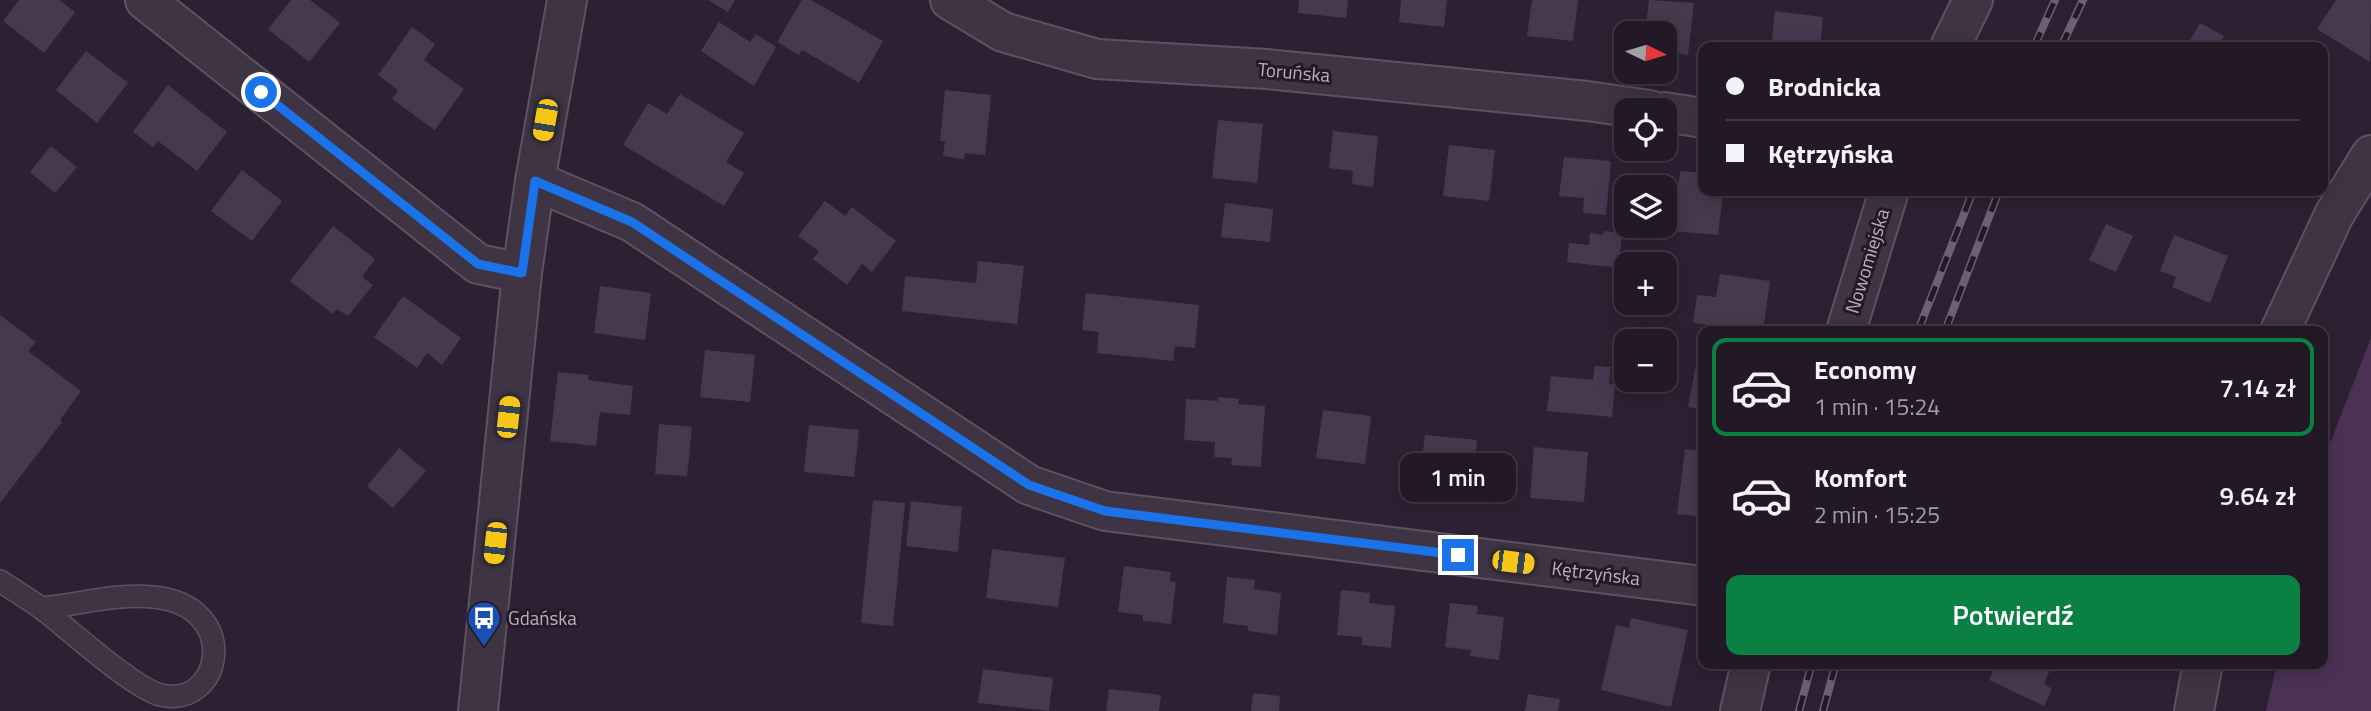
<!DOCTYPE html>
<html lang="pl">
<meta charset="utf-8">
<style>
body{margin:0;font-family:"Titillium Web",sans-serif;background:#2e2532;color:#f1f3f6;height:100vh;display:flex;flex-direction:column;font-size:26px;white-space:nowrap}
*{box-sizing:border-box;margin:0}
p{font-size:23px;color:#a2a0a7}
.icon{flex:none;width:38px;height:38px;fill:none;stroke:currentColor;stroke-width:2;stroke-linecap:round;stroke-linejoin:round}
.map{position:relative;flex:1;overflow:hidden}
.drawer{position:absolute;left:1698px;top:326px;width:630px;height:343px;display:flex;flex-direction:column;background:#221826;border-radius:14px;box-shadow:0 4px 18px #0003,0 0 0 2px #3f3743}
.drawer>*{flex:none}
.banner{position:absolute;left:1698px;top:42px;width:630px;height:154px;border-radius:14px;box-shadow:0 4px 18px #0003,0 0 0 2px #3f3743;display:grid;align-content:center;height:154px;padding:0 28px;background:#221826}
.needle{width:46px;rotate:95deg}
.fabs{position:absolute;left:1614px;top:21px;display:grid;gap:14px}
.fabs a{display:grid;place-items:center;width:63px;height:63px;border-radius:14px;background:#221826;box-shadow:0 4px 18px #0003,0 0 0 2px #3f3743;font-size:35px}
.end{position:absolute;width:32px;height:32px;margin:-16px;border:9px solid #1a73e8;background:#fff;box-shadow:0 0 0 4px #fff}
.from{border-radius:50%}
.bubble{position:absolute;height:49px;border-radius:14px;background:#221826;box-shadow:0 4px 18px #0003,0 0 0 2px #3f3743;font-size:23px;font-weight:600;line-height:49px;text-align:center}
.car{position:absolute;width:21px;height:42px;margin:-21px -10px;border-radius:9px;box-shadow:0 0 5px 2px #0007;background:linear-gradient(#f5c518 24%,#345 0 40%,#f5c518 0 76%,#345 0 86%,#f5c518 0)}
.banner b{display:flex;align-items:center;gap:24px;height:66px;font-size:26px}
.banner b+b{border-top:2px solid #3f3743}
.banner i{width:18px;height:18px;background:#f1f3f6}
ul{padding:12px 0 0;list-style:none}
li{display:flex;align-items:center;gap:21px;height:98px;margin:0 14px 10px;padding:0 14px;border:4px solid transparent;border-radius:14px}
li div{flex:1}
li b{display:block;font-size:26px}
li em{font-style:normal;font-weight:600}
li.current{border-color:#0b8043}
li>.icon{width:63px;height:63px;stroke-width:1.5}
.cta{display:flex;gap:14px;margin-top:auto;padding:14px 28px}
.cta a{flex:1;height:80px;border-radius:14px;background:#0b8043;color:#fff;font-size:28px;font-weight:600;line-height:80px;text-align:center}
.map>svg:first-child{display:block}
.water{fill:#4b3254}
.building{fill:#48384f}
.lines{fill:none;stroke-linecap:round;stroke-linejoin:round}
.service-casing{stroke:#5d5162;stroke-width:24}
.minor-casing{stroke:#5d5162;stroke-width:42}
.tertiary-casing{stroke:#5d5162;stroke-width:42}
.service{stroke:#3f3444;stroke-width:21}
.minor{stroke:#3f3444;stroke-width:38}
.tertiary{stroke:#3f3444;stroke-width:38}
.rail-casing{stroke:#6e5f74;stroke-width:8}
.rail{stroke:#241928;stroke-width:5;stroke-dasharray:16;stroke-linecap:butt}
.route{stroke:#1a73e8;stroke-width:9}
.labels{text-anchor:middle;stroke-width:6;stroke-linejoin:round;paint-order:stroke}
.street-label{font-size:19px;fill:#bcadc1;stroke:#241928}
.poi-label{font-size:19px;fill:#bcadc1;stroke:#241928;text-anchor:start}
</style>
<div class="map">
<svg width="2371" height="711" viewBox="0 0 2371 711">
<rect width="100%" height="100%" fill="#2d2033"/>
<polygon class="water" points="2371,338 2371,711 2266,711 2277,663 2322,663 2322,464"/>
<g class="building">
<polygon points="19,0 59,0 75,12 44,53 3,21"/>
<polygon points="291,0 310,0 340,23 309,62 268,29"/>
<polygon points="708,0 735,0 728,12"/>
<polygon points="802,0 811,0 883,41 859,83 802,50 799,55 777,42"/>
<polygon points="1299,0 1348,0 1346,18 1298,13"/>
<polygon points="1401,0 1447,0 1444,27 1399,22"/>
<polygon points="1532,0 1578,0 1573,41 1527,36"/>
<polygon points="1649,0 1694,3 1688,55 1664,52 1664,33 1645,33"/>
<polygon points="2336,0 2371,0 2370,62 2317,29"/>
<polygon points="1775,11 1823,17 1820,47 1771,47"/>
<polygon points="719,22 750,42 756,34 776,47 754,86 701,51"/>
<polygon points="2200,23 2224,36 2218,47 2186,47"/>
<polygon points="412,27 435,44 424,60 464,89 435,130 392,99 398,90 378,75"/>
<polygon points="86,51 128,83 97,123 56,90"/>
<polygon points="168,85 227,132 197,171 158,141 153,147 133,132"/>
<polygon points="945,90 991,95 985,155 965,153 964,159 943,156 945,141 940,141"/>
<polygon points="680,94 744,133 726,162 744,173 724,206 623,145 648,103 667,114"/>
<polygon points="1218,120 1263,124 1257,183 1212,178"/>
<polygon points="1333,131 1378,136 1373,187 1352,184 1353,171 1329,168"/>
<polygon points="1449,145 1495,150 1489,201 1443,196"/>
<polygon points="51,146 77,167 55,193 30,172"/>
<polygon points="1564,157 1611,161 1606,215 1583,213 1584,198 1559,196"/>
<polygon points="242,170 282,201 252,241 211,211"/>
<polygon points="1680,171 1703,173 1703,191 1723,191 1718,235 1673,231"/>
<polygon points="825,201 845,216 852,207 896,241 872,272 862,264 847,285 813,259 819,251 798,236"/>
<polygon points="1225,203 1273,209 1270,242 1221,237"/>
<polygon points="2106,224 2133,236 2116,272 2089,260"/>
<polygon points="333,226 375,259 362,277 373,285 348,316 337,309 333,314 290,281"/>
<polygon points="1604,231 1622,233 1619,268 1567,262 1569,243 1589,245 1590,233 1603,235"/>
<polygon points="2174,235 2228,256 2210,303 2172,287 2176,277 2160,271"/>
<polygon points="978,261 1024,266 1017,324 902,311 905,276 976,283"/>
<polygon points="1720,274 1770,281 1763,331 1693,323 1697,295 1716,297"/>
<polygon points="600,286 651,293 645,340 594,333"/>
<polygon points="1086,293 1199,305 1195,348 1175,346 1173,361 1097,353 1099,332 1082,330"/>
<polygon points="403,296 461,338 442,365 427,353 417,368 374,337"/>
<polygon points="0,315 36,342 28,351 81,391 60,420 62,422 0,503"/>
<polygon points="705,350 755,355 750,402 700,397"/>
<polygon points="1698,354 1703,355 1703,410 1688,407"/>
<polygon points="1595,366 1611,367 1609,384 1615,384 1612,417 1547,411 1551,376 1593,380"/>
<polygon points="558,372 589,375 588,380 633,386 630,415 600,412 596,446 550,441"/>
<polygon points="1218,397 1239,399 1238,404 1265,406 1261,467 1231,465 1232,458 1214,457 1215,442 1184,440 1186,399 1218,401"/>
<polygon points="1323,410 1371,416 1365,464 1316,458"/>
<polygon points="659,424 692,427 687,476 655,474"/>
<polygon points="809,425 859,430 854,477 804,472"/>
<polygon points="1425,435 1477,440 1472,489 1419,483"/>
<polygon points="1534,447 1588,452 1584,502 1530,498"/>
<polygon points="399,448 426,471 393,508 367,486"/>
<polygon points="1685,449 1703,451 1703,517 1677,514"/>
<polygon points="873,500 905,503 893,626 861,623"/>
<polygon points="911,501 962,507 958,552 906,546"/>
<polygon points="992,549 1065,558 1058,607 986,598"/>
<polygon points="1124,566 1171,572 1170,581 1176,582 1171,624 1143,621 1143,615 1118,612"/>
<polygon points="1227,577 1255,580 1254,589 1281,593 1277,635 1248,631 1248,626 1223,623"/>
<polygon points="1341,590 1370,593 1369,603 1395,606 1391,648 1362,645 1362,637 1337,635"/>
<polygon points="1450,603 1478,606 1477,614 1504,617 1499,660 1470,656 1471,650 1445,647"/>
<polygon points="1631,618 1688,630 1671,707 1601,690 1616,625 1629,628"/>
<polygon points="1997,663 2053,663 2044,684 2052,689 2044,706 1989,680"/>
<polygon points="2102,663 2131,663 2130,671"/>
<polygon points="983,669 1053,678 1049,711 978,703"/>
<polygon points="1109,689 1161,695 1159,711 1106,711"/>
<polygon points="1253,693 1280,696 1279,711 1251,711"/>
<polygon points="1528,694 1560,699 1558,711 1525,711"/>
</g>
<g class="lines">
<g class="service-casing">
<path id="service" d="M0,581C15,591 31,600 45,611C71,631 133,688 161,695C223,709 242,605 153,597C116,593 77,605 41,608"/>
</g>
<g class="minor-casing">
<g id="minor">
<polyline points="145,0 478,264 522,273"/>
<polyline points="950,0 1003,32 1097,59 1267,69 1587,101 1650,110"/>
<polyline points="1950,47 1973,0"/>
<polyline points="1664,112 1703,118"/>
<polyline points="535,181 632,222 1029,485 1105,511 1703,586"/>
<polyline points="1846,331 1889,191"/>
<polyline points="478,711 522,273 535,181 567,0"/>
<polyline points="1740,711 1751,663"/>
</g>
</g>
<g class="tertiary-casing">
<g id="tertiary">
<polyline points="2280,331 2334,215 2371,155"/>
<polyline points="2194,711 2203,663"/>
</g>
</g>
<use href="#service" class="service"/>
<use href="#minor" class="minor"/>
<use href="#tertiary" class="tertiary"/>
<g class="rail-casing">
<g id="rail">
<polyline points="2034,47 2055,0"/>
<polyline points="2061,47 2083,0"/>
<polyline points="1918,331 1973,191"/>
<polyline points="1945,331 1999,191"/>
<polyline points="1799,711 1812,663"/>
<polyline points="1823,711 1836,663"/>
</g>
</g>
<use href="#rail" class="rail"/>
</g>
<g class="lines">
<polyline class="route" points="261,92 478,264 522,273 535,181 632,222 1029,485 1105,511 1458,555"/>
</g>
<defs>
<g id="bus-pin" transform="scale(1.75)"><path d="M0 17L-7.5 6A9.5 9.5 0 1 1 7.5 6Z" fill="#1a4fb4" stroke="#241928"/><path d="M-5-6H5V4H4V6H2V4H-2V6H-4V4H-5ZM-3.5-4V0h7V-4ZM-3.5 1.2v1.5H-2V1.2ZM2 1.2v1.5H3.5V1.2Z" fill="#fff"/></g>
</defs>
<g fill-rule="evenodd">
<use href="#bus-pin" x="484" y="618"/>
</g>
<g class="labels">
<g class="street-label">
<text transform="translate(1294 72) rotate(5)" y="7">Toruńska</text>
<text transform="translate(1867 261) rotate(-73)" y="7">Nowomiejska</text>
<text transform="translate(1596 573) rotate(7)" y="7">Kętrzyńska</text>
</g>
<g class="poi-label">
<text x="508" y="625">Gdańska</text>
</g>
</g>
</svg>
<div class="fabs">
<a><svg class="needle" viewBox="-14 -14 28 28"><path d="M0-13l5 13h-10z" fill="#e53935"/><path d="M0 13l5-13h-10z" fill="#a2a0a7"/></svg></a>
<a><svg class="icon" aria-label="locate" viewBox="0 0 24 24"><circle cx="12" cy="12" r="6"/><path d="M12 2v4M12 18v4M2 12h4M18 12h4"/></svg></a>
<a><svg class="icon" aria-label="layers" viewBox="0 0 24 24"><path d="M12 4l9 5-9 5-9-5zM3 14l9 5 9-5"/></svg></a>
<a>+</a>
<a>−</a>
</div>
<i class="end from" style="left:261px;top:92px"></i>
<i class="end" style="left:1458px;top:555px"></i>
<div class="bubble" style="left:1400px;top:453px;width:116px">1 min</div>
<i class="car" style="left:545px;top:120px;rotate:190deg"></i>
<i class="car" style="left:508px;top:417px;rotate:6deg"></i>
<i class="car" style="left:495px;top:543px;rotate:186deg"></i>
<i class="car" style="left:1513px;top:562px;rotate:97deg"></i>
<div class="banner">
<b><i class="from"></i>Brodnicka</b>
<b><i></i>Kętrzyńska</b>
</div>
<section class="drawer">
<ul>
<li class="current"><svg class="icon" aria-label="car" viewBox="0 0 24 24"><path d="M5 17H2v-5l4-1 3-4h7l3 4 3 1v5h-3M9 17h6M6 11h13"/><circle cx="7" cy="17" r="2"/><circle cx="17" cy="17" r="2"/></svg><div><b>Economy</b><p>1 min · 15:24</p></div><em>7.14 zł</em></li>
<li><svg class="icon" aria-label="car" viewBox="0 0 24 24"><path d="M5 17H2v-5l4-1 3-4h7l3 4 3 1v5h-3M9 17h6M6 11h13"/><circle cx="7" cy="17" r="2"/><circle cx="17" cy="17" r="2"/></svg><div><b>Komfort</b><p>2 min · 15:25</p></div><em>9.64 zł</em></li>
</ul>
<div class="cta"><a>Potwierdź</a></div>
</section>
</div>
